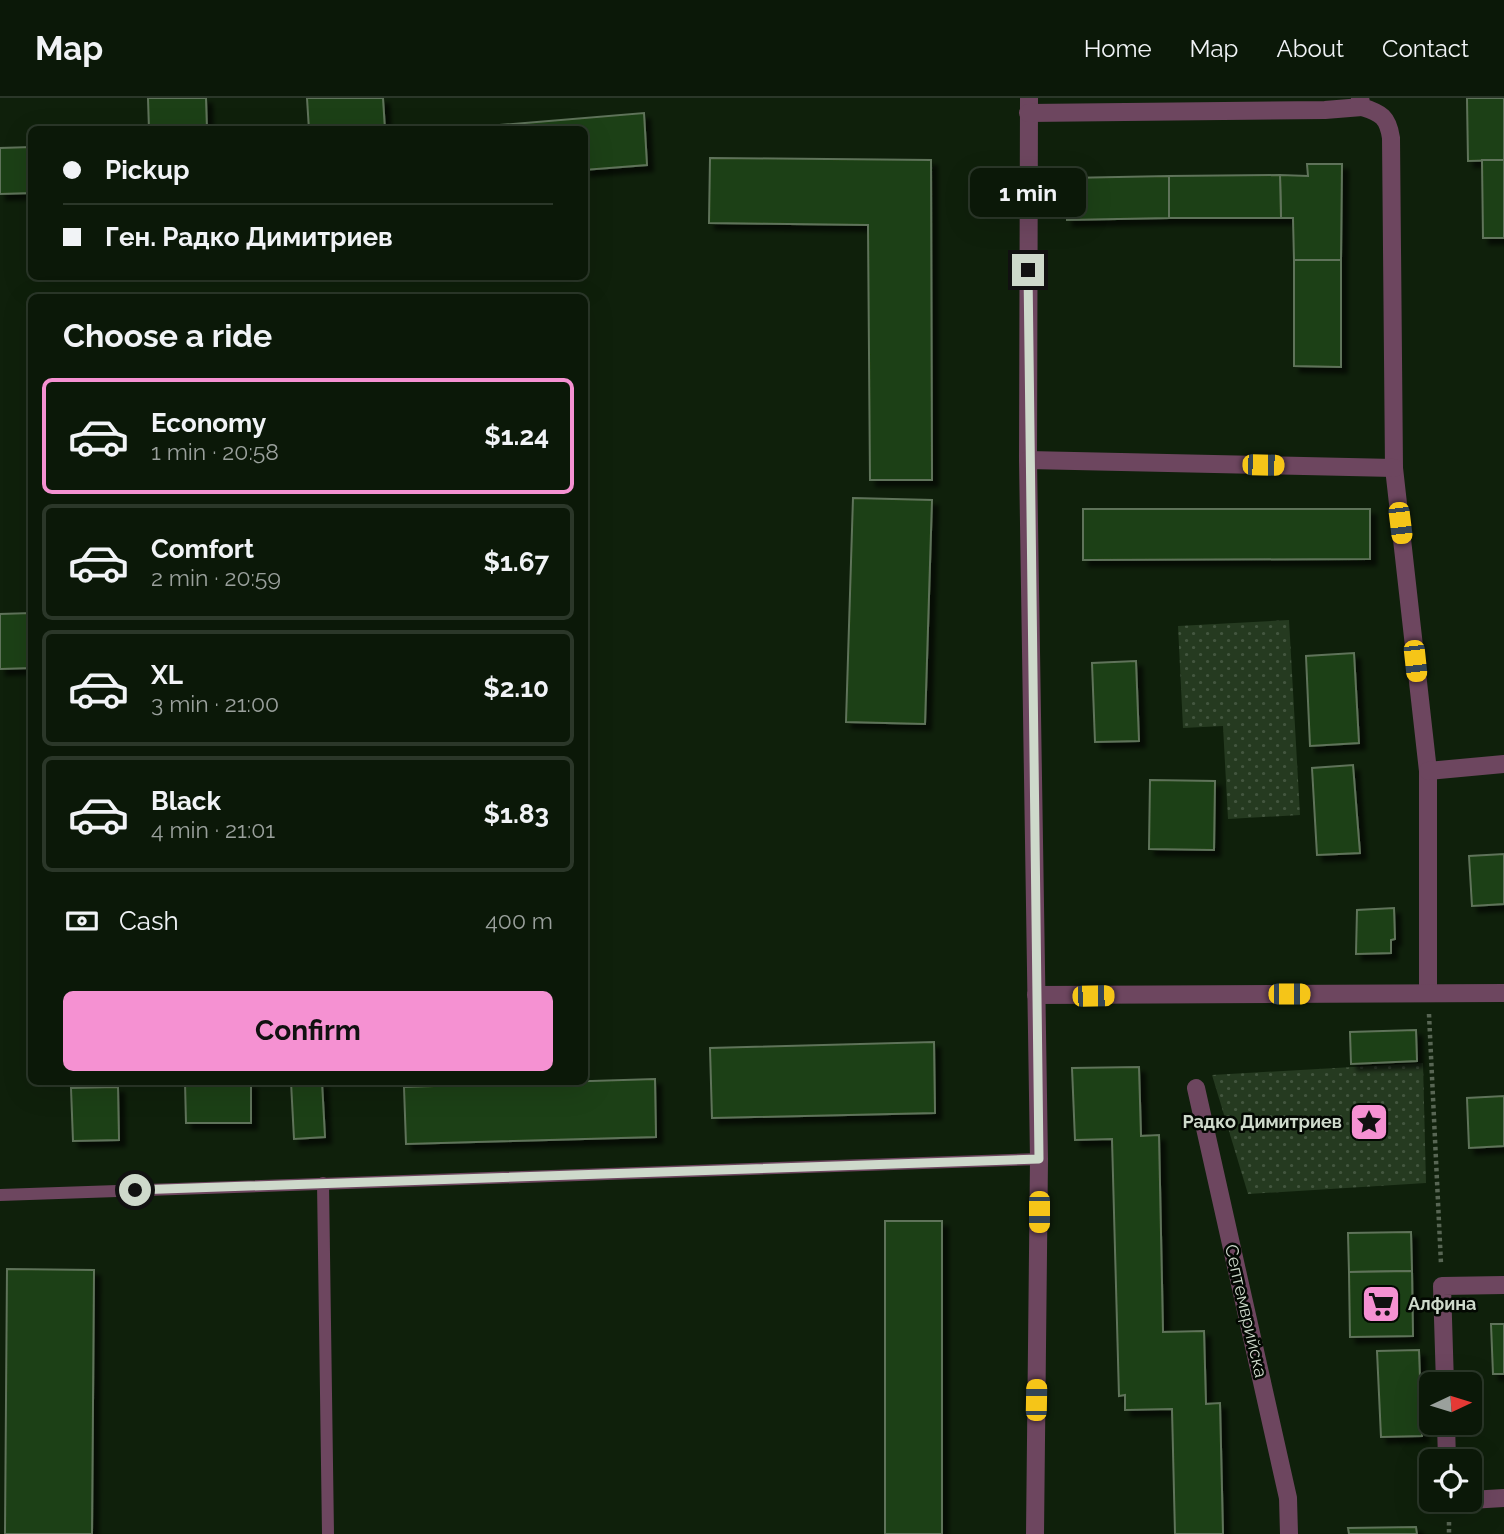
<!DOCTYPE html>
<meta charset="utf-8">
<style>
body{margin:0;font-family:Raleway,sans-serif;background:#142112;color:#f1f3f6;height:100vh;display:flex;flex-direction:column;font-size:26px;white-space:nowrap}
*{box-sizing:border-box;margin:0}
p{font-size:23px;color:#9aa09c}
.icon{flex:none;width:38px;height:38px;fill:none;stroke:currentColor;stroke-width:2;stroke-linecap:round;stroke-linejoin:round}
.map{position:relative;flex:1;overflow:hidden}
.drawer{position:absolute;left:28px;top:196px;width:560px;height:791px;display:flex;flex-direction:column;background:#0b1808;border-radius:10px;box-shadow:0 7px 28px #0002,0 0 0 2px #2b3729}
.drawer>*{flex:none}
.hud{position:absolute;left:28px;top:28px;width:560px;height:154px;border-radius:10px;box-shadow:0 7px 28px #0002,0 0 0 2px #2b3729;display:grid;align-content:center;height:154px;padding:0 35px;background:#0b1808}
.needle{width:46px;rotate:86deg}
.buttons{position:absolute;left:1419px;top:1274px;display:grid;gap:14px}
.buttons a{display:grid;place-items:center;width:63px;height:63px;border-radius:10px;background:#0b1808;box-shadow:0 7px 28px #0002,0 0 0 2px #2b3729;font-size:35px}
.end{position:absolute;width:32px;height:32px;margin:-16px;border:9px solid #ced9cb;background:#111;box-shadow:0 0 0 4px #111}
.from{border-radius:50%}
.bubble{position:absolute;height:49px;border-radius:10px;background:#0b1808;box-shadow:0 7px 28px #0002,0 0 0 2px #2b3729;font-size:23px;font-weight:700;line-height:49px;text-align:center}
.car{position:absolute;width:21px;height:42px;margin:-21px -10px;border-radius:9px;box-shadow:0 0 5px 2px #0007;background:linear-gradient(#f5c518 24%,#345 0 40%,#f5c518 0 76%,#345 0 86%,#f5c518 0)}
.hud b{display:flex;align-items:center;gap:24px;height:66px;font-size:26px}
.hud b+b{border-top:2px solid #2b3729}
.hud i{width:18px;height:18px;background:#f1f3f6}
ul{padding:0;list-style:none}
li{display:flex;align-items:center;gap:21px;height:116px;margin:0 14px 10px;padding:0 21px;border:4px solid #2b3729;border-radius:10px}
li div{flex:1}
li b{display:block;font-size:26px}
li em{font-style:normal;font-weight:700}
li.selected{border-color:#f591d2}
li>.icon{width:63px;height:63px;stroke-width:1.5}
h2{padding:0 35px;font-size:32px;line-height:84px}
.pay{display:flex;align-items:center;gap:18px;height:77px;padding:0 35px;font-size:26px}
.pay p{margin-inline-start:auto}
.primary-button{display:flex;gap:14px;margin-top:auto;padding:14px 35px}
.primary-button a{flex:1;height:80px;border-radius:10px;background:#f591d2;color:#111;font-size:28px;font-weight:700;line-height:80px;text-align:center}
header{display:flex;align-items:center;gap:42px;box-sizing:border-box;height:98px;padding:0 35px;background:#0b1808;border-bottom:2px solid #2b3729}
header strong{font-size:33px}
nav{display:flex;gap:38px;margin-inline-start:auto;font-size:24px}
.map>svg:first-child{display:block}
.grass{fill:url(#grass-dots)}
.building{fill:#1c4012;stroke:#5f735a;stroke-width:2;filter:url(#shadow)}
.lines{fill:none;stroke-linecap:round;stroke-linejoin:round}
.path{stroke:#586654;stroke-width:4.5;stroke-dasharray:3.5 3.5;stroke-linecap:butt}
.lane{stroke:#6d465f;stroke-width:12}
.street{stroke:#6d465f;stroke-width:18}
.route{stroke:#ced9cb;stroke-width:9}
.labels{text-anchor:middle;stroke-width:5;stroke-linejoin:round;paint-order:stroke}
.poi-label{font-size:18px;font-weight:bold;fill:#ced9cb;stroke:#030802;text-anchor:end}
.street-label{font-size:18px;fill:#ced9cb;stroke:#030802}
</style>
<header>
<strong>Map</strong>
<nav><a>Home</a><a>Map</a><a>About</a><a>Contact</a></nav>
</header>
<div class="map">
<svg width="1504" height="1436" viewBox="0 0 1504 1436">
<defs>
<pattern id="grass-dots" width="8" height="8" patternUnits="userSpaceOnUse" patternTransform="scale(1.75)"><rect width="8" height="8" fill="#253a20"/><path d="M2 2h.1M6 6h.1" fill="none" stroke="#43563f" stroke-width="1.8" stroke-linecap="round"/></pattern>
<filter id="shadow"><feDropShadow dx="6" dy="6" stdDeviation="2" flood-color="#0009"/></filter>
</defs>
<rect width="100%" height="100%" fill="#0f200b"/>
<g class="grass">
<polygon points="1289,522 1300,717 1228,721 1223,628 1183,630 1178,528"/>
<polygon points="1423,965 1426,1085 1248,1096 1212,977"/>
</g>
<g class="building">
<polygon points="148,0 206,0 207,32 149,32"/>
<polygon points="307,0 383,0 385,32 309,32"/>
<polygon points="1467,0 1504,0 1504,62 1468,63"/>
<polygon points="644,15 647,67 584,72 584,32 440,32"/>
<polygon points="32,49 32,95 0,96 0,50"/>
<polygon points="710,60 931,62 932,382 870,382 868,127 709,125"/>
<polygon points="1482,62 1504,62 1504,140 1483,140"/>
<polygon points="1307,66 1342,66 1341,162 1294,162 1293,120 1281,120 1280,77 1308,78"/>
<polygon points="1280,77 1281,120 1169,120 1169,78"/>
<polygon points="1169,78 1169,120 1067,122 1067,80"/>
<polygon points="1294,162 1341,162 1341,269 1294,268"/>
<polygon points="853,400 932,402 925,626 846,624"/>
<polygon points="1083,411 1370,411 1370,461 1083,462"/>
<polygon points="32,515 32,570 0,571 0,516"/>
<polygon points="1354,555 1359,645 1310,648 1306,558"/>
<polygon points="1136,563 1139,643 1095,644 1092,565"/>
<polygon points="1353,667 1360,755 1317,757 1312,670"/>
<polygon points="1150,682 1215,683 1214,752 1149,751"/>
<polygon points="1504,756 1504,806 1472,808 1469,758"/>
<polygon points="1394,810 1395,841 1391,842 1391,855 1356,856 1357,812"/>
<polygon points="1416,932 1417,963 1351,966 1350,934"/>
<polygon points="934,944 935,1015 712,1020 710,950"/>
<polygon points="1139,969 1141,1038 1159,1037 1163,1234 1204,1233 1206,1306 1220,1305 1223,1436 1175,1436 1172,1311 1125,1312 1125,1297 1119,1298 1112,1041 1075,1042 1072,970"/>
<polygon points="655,981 656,1039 406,1046 404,989"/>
<polygon points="185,984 251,984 251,1025 186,1025"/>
<polygon points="291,984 322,984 325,1039 294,1041"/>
<polygon points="118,989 119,1042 73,1043 71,990"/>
<polygon points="1504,998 1504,1048 1469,1050 1467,1000"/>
<rect x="885" y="1123" width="57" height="313"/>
<polygon points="1411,1134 1412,1173 1349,1174 1348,1135"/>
<polygon points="7,1171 94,1172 92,1436 5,1436"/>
<polygon points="1412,1173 1413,1238 1350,1239 1349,1174"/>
<polygon points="1491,1226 1504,1226 1504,1276 1493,1276"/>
<polygon points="1419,1252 1422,1338 1381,1339 1377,1253"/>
<polygon points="1416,1429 1417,1436 1349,1436 1348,1430"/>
</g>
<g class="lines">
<g class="path">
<polyline points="1429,916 1441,1166"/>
<polyline points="1449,1424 1449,1436"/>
</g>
<g class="lane">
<polyline points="323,1085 328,1436"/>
<polyline points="0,1097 1039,1061"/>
</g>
<g class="street">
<polyline points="1029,0 1028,362 1039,1061 1035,1436"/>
<path d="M1360,0L1362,9C1381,15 1388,19 1391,40L1394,370L1428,673V894"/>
<polyline points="1028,15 1325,12 1362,9"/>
<polyline points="1028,362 1394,370"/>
<polyline points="1428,673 1504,666"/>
<polyline points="1036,897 1504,895"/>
<polyline points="1196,990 1288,1400 1289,1436"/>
<polyline points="1445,1286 1442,1188 1504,1187"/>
<polyline points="1446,1325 1447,1363"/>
<polyline points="1448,1402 1467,1402"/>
<polyline points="1470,1402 1504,1400"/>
</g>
</g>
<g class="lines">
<polyline class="route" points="135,1092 1039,1061 1028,172"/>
</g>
<defs>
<g id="sight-square" transform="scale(2.0125)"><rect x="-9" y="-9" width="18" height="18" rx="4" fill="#f591d2" stroke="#030802"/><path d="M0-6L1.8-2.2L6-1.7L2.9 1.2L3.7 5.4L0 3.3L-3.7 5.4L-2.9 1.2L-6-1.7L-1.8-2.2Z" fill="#111"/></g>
<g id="supermarket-square" transform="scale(2.0125)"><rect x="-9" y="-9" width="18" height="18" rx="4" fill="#f591d2" stroke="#030802"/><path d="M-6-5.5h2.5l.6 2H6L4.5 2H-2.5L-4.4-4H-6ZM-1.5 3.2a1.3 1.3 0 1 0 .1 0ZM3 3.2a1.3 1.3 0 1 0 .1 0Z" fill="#111"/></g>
</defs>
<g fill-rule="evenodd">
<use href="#sight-square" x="1369" y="1024"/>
<use href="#supermarket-square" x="1381" y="1206"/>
</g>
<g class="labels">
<g class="poi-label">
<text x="1342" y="1030">Радко Димитриев</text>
<text x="1408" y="1212" text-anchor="start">Алфина</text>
</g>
<g class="street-label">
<text transform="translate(1246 1213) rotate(77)" y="6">Септемврийска</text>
</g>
</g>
</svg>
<div class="buttons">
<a><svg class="needle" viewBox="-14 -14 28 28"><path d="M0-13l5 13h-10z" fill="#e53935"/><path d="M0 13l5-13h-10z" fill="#9aa09c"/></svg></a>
<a><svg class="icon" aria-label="locate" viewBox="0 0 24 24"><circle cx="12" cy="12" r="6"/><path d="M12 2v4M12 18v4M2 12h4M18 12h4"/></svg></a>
</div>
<i class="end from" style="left:135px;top:1092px"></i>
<i class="end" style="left:1028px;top:172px"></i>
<div class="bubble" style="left:970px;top:70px;width:116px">1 min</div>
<i class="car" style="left:1263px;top:367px;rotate:91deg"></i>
<i class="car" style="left:1400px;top:425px;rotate:173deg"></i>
<i class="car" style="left:1415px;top:563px;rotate:174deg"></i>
<i class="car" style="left:1289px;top:896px;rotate:90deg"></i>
<i class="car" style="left:1093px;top:898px;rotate:89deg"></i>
<i class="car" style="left:1039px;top:1114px;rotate:180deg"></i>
<i class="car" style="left:1036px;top:1302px;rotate:1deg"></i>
<div class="hud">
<b><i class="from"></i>Pickup</b>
<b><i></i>Ген. Радко Димитриев</b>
</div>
<section class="drawer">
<h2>Choose a ride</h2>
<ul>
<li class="selected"><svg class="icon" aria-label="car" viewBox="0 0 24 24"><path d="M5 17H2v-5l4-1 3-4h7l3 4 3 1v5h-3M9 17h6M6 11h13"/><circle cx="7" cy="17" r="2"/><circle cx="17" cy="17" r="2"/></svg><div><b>Economy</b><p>1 min · 20:58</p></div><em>$1.24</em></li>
<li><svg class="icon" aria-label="car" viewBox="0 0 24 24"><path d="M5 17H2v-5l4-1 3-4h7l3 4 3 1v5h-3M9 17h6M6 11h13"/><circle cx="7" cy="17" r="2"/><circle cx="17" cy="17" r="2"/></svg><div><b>Comfort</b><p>2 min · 20:59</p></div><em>$1.67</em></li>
<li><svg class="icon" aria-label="car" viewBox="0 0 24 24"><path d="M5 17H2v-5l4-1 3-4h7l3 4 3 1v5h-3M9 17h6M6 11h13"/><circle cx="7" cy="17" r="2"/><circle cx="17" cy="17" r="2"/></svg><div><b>XL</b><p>3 min · 21:00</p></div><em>$2.10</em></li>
<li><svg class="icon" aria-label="car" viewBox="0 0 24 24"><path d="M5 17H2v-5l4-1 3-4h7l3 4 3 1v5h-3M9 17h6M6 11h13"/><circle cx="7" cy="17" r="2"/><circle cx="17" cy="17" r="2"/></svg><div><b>Black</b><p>4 min · 21:01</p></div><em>$1.83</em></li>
</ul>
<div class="pay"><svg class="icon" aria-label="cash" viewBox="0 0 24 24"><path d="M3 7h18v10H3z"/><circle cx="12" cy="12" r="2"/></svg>Cash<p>400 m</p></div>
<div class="primary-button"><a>Confirm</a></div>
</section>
</div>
